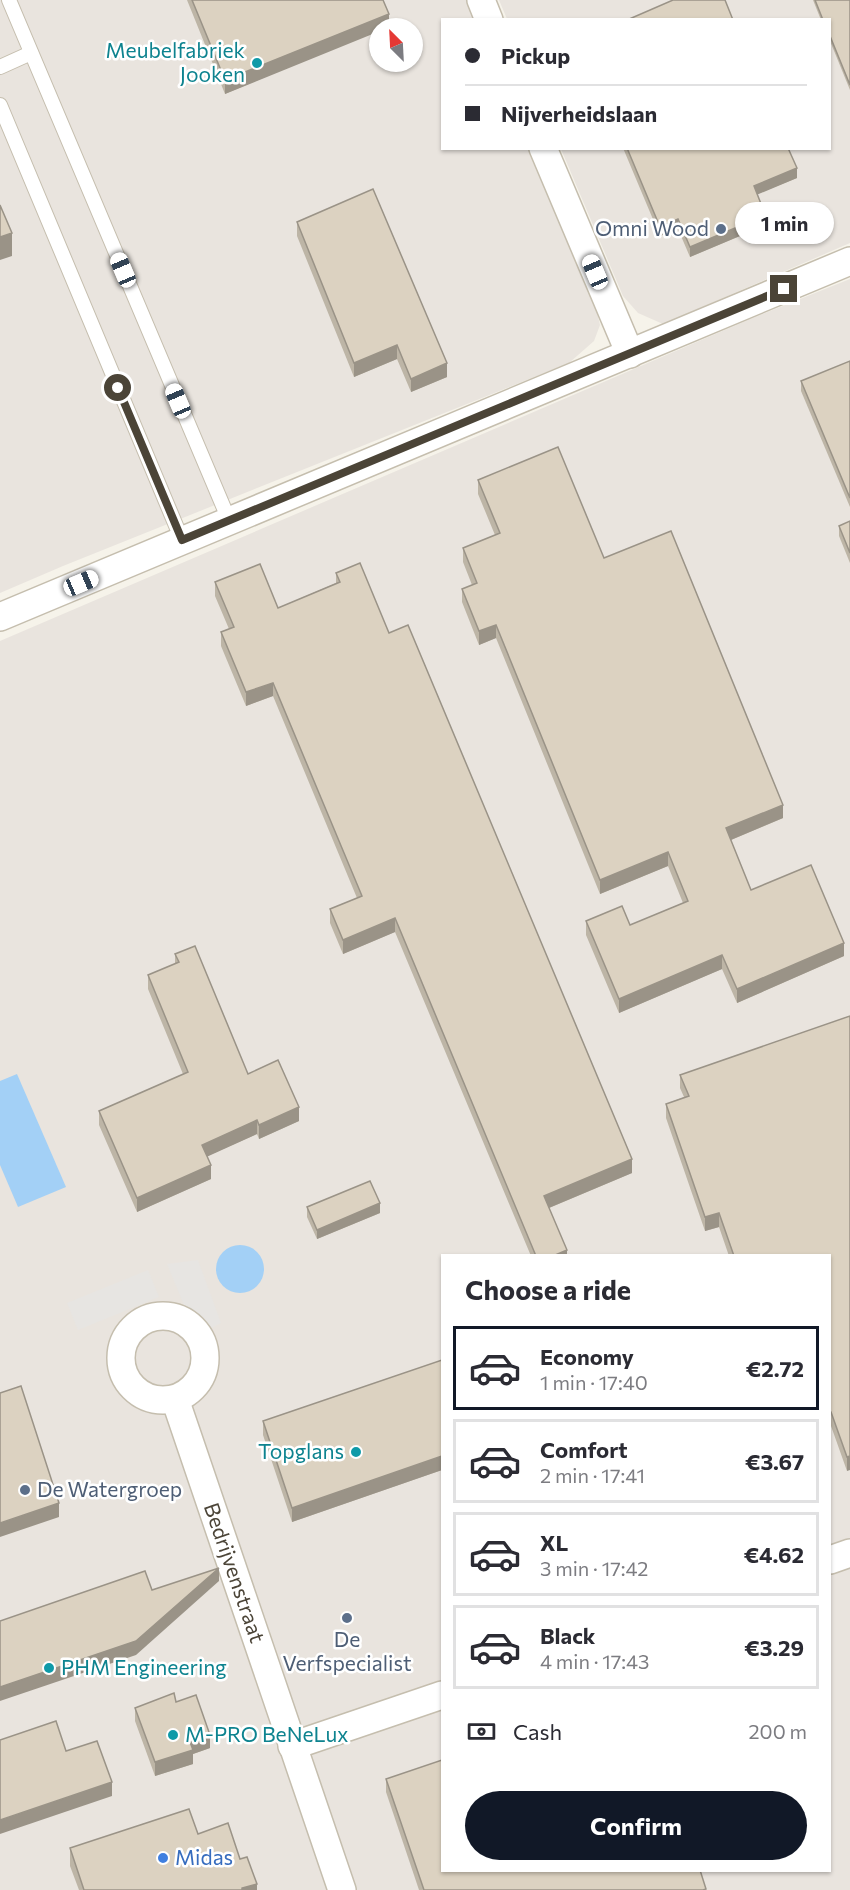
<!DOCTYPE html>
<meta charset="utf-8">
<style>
body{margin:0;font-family:Commissioner,sans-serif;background:#f7f7f7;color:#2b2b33;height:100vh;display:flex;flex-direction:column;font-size:22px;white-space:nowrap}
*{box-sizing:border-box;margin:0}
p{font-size:20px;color:#7c7c81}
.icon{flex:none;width:33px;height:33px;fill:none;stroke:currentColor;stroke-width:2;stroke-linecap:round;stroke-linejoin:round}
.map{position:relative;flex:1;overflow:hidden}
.panel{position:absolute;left:441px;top:1254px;width:390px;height:618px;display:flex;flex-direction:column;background:#fff;border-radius:0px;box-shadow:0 2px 4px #0004}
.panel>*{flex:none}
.banner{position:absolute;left:441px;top:18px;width:390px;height:132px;border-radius:0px;box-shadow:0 2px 4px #0004;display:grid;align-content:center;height:132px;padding:0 24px;background:#fff}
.needle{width:39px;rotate:336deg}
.controls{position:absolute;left:369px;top:18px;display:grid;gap:12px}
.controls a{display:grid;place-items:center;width:54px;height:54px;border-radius:50%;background:#fff;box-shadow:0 2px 4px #0004;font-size:30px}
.end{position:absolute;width:27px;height:27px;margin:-14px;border:8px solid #4b4437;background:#fff;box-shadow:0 0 0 3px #fff}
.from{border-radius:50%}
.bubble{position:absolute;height:42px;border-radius:21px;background:#fff;box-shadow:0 2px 4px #0004;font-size:20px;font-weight:700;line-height:42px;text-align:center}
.car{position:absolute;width:18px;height:36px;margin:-18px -9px;border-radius:8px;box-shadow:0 0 4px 2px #0007;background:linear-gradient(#fff 24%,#345 0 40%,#fff 0 76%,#345 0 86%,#fff 0)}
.banner b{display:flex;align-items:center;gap:21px;height:57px;font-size:22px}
.banner b+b{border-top:2px solid #e1e1e2}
.banner i{width:15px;height:15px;background:#2b2b33}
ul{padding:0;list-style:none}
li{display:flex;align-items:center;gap:18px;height:84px;margin:0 12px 9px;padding:0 12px;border:3px solid #e1e1e2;border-radius:0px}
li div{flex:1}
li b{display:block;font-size:22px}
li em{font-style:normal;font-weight:700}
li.current{border-color:#111827}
li>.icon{width:54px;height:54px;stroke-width:1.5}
h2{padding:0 24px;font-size:27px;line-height:72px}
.pay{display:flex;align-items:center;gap:15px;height:66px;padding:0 24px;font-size:22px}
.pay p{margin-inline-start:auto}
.cta{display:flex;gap:12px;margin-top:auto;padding:12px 24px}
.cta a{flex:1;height:69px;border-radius:36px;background:#111827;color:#fff;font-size:24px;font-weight:700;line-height:69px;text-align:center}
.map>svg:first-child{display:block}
.industrial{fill:#e9e4de;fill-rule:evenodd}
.parking{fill:#e7e5e2}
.water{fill:#a3d0f6}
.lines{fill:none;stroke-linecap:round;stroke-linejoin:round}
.lane-casing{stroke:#c5beae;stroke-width:16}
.street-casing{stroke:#c5beae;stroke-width:30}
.lane{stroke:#fff;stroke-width:14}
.street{stroke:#fff;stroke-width:27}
.wall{fill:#bdb5a6}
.shaded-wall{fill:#9a9387}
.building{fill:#dcd2c1;stroke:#9a9387;stroke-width:1.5}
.route{stroke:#4b4437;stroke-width:8}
.culture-dot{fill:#0f9aa8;stroke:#fff;stroke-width:2}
.service-dot{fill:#5c6f8a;stroke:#fff;stroke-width:2}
.shop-dot{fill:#3f7fe0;stroke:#fff;stroke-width:2}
.labels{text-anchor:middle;stroke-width:5;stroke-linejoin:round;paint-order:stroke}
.culture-label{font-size:21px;fill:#0d838f;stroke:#fff;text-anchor:end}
.service-label{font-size:21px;fill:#4e5e75;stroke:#fff;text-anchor:end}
.street-label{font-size:21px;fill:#4b4437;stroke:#fff}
.shop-label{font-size:21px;fill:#366cbe;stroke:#fff;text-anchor:start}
</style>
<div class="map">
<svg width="850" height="1890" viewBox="0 0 850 1890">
<rect width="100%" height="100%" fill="#f6f3ea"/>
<g class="industrial">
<path d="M0,0H468L477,19L442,20V148L532,149L592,291L600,325L594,341L569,363L63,566L0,593ZM380,28H412V62H380Z"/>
<polygon points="499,0 850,0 850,243 663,324 638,313 623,296 561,149 830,148 830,20 507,19"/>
<path d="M850,279V1890H0V641L748,320ZM442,1256H830V1870H442Z"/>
</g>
<g class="parking">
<polygon points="198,1260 221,1323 211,1328 201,1316 184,1305 167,1264"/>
<polygon points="148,1270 159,1297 78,1330 67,1303"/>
</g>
<g class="water">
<polygon points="17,1074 66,1187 18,1207 0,1165 0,1081"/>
<circle cx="240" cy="1269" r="24"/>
</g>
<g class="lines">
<g class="lane-casing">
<g id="lane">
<polyline points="9,0 229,520"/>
<polyline points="0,67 31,53"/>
<polyline points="0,105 182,540"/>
</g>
</g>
<g class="street-casing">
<g id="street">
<polyline points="481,0 489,20"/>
<polyline points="543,148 630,354"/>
<polyline points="0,617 850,261"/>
<circle cx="163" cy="1358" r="42"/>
<polyline points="175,1399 342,1890"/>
<polyline points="830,1560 850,1553"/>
<polyline points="292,1746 442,1695"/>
</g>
</g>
<use href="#lane" class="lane"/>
<use href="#street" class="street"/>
</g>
<g class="wall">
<polygon points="187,0 383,0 389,27 380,28 225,94"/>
<polygon points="813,0 850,0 850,90 830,41 830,20 821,20"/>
<polygon points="623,148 788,148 797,178 757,194 763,219 747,226 747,233 690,257 678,229 660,236"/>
<polygon points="297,222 447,377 411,392 397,359 354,377 297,236"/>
<polygon points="850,361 850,507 801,391 801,381"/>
<polygon points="478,480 604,558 783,818 731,840 751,890 844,956 737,1003 722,969 619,1013 586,935 586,921 630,925 683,903 668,866 600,894 496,638 479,645 462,602 462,589 472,585 463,562 463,548 495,535 478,494"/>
<polygon points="850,521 850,563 839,536 839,526"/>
<polygon points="336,573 389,633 632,1173 549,1208 567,1256 531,1256 395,932 343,954 330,923 330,909 357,898 273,696 246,706 221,646 221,632 229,629 215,596 215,582 278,608 336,583"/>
<polygon points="175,954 248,1074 299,1121 259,1139 257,1134 207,1156 211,1179 137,1212 99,1125 99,1111 183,1074 148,989 148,975 175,964"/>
<polygon points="850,1016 847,1471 831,1426 830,1426 830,1256 729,1256 719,1227 705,1231 666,1118 666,1104 684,1097 680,1088 680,1075"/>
<polygon points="307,1207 380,1213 317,1239 307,1217"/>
<polygon points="442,1360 442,1470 292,1522 263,1435 263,1421"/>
<polygon points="176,1702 210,1748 193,1754 193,1764 155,1776 135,1721 135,1708"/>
<polygon points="386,1779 706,1890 419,1890 386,1792"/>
<polygon points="198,1834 240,1859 257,1890 79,1890 70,1866 70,1848"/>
</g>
<g class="shaded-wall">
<polygon points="389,14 389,27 380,28 380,31 225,94 225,80"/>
<polygon points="797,168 797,178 754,196 754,186"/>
<polygon points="763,209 763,219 747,226 747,233 690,257 690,247 745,218"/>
<polygon points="678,219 678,229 660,236 660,227"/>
<polygon points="12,233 12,256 0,260 0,237"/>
<polygon points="397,345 397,359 354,377 354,363"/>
<polygon points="447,363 447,377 411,392 411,379"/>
<polygon points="496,625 496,638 479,645 479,631"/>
<polygon points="273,683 273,696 246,706 246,692"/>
<polygon points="783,805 783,818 726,842 726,828"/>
<polygon points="668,852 668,866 600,894 600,880"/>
<polygon points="395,918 395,932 343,954 343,940"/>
<polygon points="844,943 844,956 737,1003 737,989"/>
<polygon points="722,955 722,969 619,1013 619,999"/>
<polygon points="299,1107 299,1121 259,1139 259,1125"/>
<polygon points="257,1120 257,1134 202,1159 202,1145"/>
<polygon points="632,1159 632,1173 544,1210 544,1196"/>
<polygon points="211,1165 211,1179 137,1212 137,1198"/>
<polygon points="380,1203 380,1213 317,1239 317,1230"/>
<polygon points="719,1213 719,1227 705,1231 705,1217"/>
<polygon points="567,1250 567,1256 553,1256"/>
<rect x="830" y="1412" width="1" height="14"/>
<polygon points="442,1456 442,1470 292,1522 292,1508"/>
<polygon points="850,1456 850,1470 847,1471 847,1457"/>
<polygon points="59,1503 59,1517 0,1537 0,1523"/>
<polygon points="219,1568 219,1581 136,1655 0,1701 0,1687"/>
<polygon points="210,1735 210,1748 193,1754 193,1764 155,1776 155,1762 190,1742"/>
<polygon points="112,1782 112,1796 0,1834 0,1820"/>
<polygon points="257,1884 257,1890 242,1890 242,1888"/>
</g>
<g class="building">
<polygon points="192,0 383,0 389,14 225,80"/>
<polygon points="673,0 725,0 733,20 627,20"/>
<polygon points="815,0 850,0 850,85 830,36 830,20 823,20"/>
<polygon points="627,148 788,148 797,168 754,186 763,209 745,218 747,223 690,247 678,219 660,227"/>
<polygon points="373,189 447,363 411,379 397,345 354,363 297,222"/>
<polygon points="0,205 12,233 0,237"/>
<polygon points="850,361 850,498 801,381"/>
<polygon points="558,447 604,558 671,531 783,805 726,828 751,890 811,865 844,943 737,989 722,955 619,999 586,921 622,906 630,925 688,901 668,852 600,880 496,625 479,631 462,589 477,583 463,548 500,533 478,480"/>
<polygon points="850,521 850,553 839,526"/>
<polygon points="360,563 389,633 408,625 632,1159 544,1196 567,1250 553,1256 536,1256 395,918 343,940 330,909 362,896 273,683 246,692 221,632 234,627 215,582 260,564 278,608 340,582 336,573"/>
<polygon points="195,946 248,1074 278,1060 299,1107 259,1125 257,1120 202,1145 211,1165 137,1198 99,1111 188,1072 148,975 179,962 175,954"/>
<polygon points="850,1016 850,1456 847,1457 831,1412 830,1412 830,1256 734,1256 719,1213 705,1217 666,1104 689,1096 680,1075"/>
<polygon points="370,1181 380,1203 317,1230 307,1207"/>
<polygon points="442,1360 442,1456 292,1508 263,1421"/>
<polygon points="21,1386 59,1503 0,1523 0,1393"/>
<polygon points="219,1568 136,1641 0,1687 0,1621 145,1571 152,1590"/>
<polygon points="174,1693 176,1702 196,1695 210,1735 190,1742 193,1750 155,1762 135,1708"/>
<polygon points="56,1721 66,1751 97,1741 112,1782 0,1820 0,1740"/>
<polygon points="442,1760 442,1870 700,1870 706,1889 703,1890 424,1890 386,1779"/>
<polygon points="189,1809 198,1834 228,1823 240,1859 247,1857 257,1884 242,1888 242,1890 84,1890 70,1848"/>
</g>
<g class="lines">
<polyline class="route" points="118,388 182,540 784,289"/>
</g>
<g class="culture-dot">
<circle cx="257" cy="63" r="6"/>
<circle cx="356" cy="1452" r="6"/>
<circle cx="49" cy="1668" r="6"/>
<circle cx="173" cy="1735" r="6"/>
</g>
<g class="service-dot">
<circle cx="721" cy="229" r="6"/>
<circle cx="25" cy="1490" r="6"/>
<circle cx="347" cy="1618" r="6"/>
</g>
<circle class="shop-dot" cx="163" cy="1858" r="6"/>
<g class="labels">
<g class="culture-label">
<text x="245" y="58">Meubelfabriek<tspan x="245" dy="24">Jooken</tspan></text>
<text x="344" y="1459">Topglans</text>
<text x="61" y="1675" text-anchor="start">PHM Engineering</text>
<text x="185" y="1742" text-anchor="start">M-PRO BeNeLux</text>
</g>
<g class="service-label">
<text x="709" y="236">Omni Wood</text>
<text x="37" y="1497" text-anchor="start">De Watergroep</text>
<text x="347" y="1647" text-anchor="middle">De<tspan x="347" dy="24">Verfspecialist</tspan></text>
</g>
<g class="street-label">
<text transform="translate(234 1573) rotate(71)" y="7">Bedrijvenstraat</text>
</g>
<g class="shop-label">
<text x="175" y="1865">Midas</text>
</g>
</g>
</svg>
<div class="controls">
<a><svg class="needle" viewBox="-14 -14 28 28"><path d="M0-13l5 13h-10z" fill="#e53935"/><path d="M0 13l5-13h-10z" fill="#7c7c81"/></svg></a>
</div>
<i class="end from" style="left:118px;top:388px"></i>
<i class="end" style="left:784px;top:289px"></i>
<div class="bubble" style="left:735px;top:202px;width:99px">1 min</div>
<i class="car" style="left:123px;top:270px;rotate:337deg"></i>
<i class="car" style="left:595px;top:272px;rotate:337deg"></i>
<i class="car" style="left:178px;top:401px;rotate:337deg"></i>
<i class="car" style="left:81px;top:583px;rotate:67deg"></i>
<div class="banner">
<b><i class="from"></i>Pickup</b>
<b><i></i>Nijverheidslaan</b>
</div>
<section class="panel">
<h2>Choose a ride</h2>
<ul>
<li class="current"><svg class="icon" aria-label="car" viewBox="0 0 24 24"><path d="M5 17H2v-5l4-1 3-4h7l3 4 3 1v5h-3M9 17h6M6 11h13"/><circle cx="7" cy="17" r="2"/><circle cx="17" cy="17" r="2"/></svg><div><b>Economy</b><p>1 min · 17:40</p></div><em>€2.72</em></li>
<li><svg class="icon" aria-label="car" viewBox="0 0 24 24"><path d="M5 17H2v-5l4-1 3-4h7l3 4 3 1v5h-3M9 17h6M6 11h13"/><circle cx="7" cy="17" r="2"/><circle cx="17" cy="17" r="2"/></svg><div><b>Comfort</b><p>2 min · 17:41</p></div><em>€3.67</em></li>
<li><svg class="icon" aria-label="car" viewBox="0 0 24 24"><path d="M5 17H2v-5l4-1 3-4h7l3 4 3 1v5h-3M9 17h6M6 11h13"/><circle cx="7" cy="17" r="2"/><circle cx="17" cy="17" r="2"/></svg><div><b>XL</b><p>3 min · 17:42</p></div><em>€4.62</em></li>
<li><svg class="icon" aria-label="car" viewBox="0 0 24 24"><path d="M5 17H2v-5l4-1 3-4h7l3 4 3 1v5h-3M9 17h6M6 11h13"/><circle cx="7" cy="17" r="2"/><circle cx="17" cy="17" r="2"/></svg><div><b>Black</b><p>4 min · 17:43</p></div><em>€3.29</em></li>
</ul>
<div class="pay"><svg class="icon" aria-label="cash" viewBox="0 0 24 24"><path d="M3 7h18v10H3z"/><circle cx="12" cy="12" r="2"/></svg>Cash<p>200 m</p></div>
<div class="cta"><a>Confirm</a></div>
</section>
</div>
